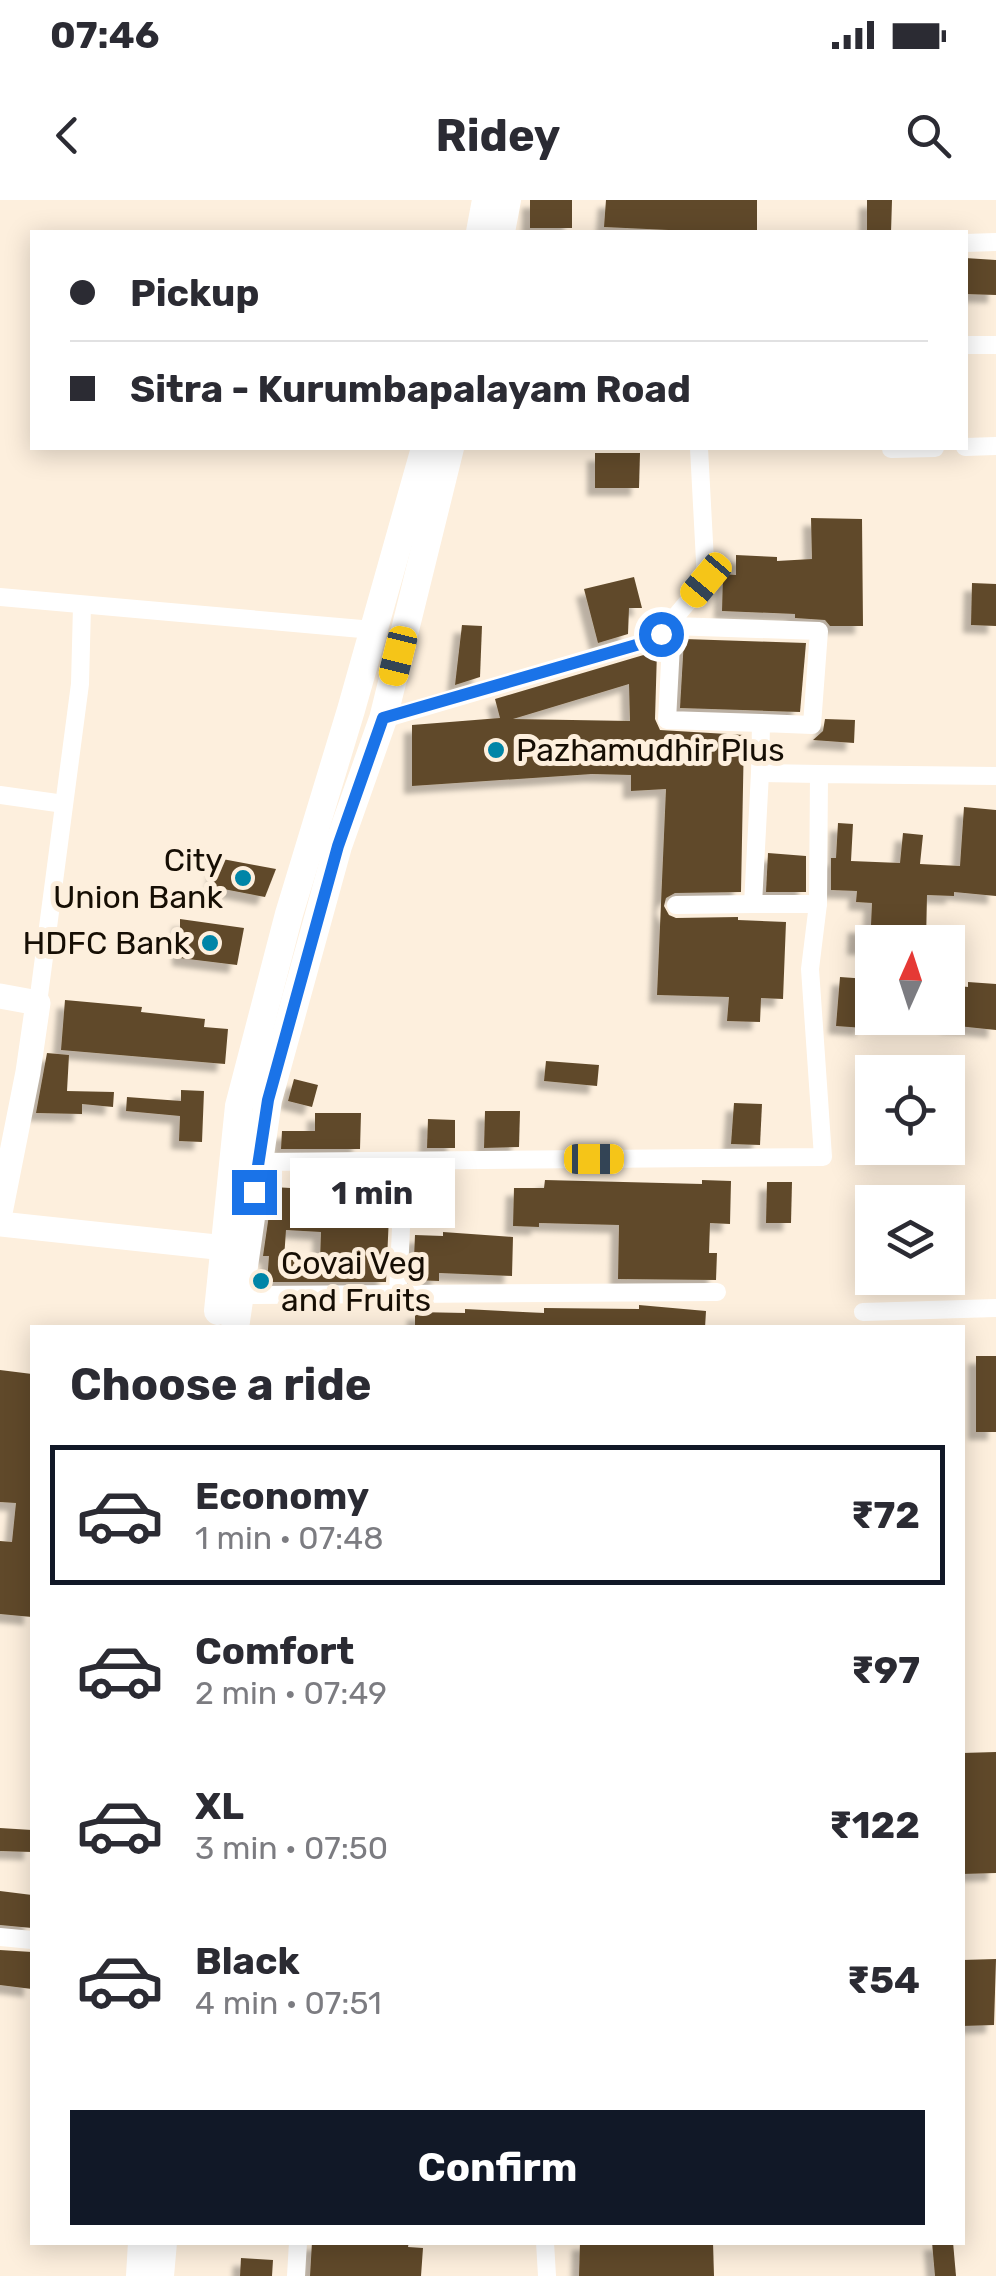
<!DOCTYPE html>
<meta charset="utf-8">
<style>
body{margin:0;font-family:Rubik,sans-serif;background:#f2f2f3;color:#2b2b33;height:100vh;display:flex;flex-direction:column;font-size:38px;white-space:nowrap}
*{box-sizing:border-box;margin:0}
p{font-size:32px;color:#7c7c81}
.icon{flex:none;width:55px;height:55px;fill:none;stroke:currentColor;stroke-width:2;stroke-linecap:round;stroke-linejoin:round}
.map{position:relative;flex:1;overflow:hidden}
.sheet{position:absolute;left:30px;top:1125px;width:935px;height:920px;display:flex;flex-direction:column;background:#fff;border-radius:0px;box-shadow:0 5px 25px #0003}
.sheet>*{flex:none}
.banner{position:absolute;left:30px;top:30px;width:938px;height:220px;border-radius:0px;box-shadow:0 5px 25px #0003;display:grid;align-content:center;height:220px;padding:0 40px;background:#fff}
.needle{width:65px;rotate:3deg}
.controls{position:absolute;left:855px;top:725px;display:grid;gap:20px}
.controls a{display:grid;place-items:center;width:110px;height:110px;border-radius:0px;background:#fff;box-shadow:0 5px 25px #0003;font-size:50px}
.end{position:absolute;width:45px;height:45px;margin:-22px;border:12px solid #1a73e8;background:#fff;box-shadow:0 0 0 5px #fff}
.from{border-radius:50%}
.bubble{position:absolute;height:70px;border-radius:0px;background:#fff;box-shadow:0 5px 25px #0003;font-size:32px;font-weight:700;line-height:70px;text-align:center}
.car{position:absolute;width:30px;height:60px;margin:-30px -15px;border-radius:12px;box-shadow:0 0 8px 2px #0007;background:linear-gradient(#f5c518 24%,#345 0 40%,#f5c518 0 76%,#345 0 86%,#f5c518 0)}
.banner b{display:flex;align-items:center;gap:35px;height:95px;font-size:38px}
.banner b+b{border-top:2px solid #e1e1e2}
.banner i{width:25px;height:25px;background:#2b2b33}
ul{padding:0;list-style:none}
li{display:flex;align-items:center;gap:30px;height:140px;margin:0 20px 15px;padding:0 20px;border:5px solid transparent;border-radius:0px}
li div{flex:1}
li b{display:block;font-size:38px}
li em{font-style:normal;font-weight:700}
li.current{border-color:#111827}
li>.icon{width:90px;height:90px;stroke-width:1.5}
h2{padding:0 40px;font-size:45px;line-height:120px}
.primary-button{display:flex;gap:20px;margin-top:auto;padding:20px 40px}
.primary-button a{flex:1;height:115px;border-radius:0px;background:#111827;color:#fff;font-size:40px;font-weight:700;line-height:115px;text-align:center}
.status{display:flex;justify-content:space-between;align-items:center;height:70px;padding:0 50px;background:#fff;direction:ltr}
.status svg{height:28px;fill:currentColor}
header{display:flex;justify-content:space-between;align-items:center;height:130px;padding:0 40px;background:#fff;font-size:45px;font-weight:700}
.map>svg:first-child{display:block}
.building{fill:#614a2a;fill-rule:evenodd;filter:url(#shadow)}
.lines{fill:none;stroke-linecap:round;stroke-linejoin:round}
.street{stroke:#fff;stroke-width:18}
.secondary{stroke:#fff;stroke-width:25}
.primary{stroke:#fff;stroke-width:28}
.route{stroke:#1a73e8;stroke-width:12}
.poi-dot{fill:#0085a7;stroke:#fdefdd;stroke-width:4}
.labels{text-anchor:middle;stroke-width:10;stroke-linejoin:round;paint-order:stroke}
.poi-label{font-size:32px;fill:#160e04;stroke:#fdefdd;text-anchor:start}
</style>
<div class="status"><b>07:46</b><svg viewBox="0 0 49 12"><path d="M0 12V9h3v3zM5 12V6h3v6zM10 12V3h3v9zM15 12V0h3v12zM26 1h20v11H26zM47 4h2v5h-2z"/></svg></div>
<header><svg class="icon" aria-label="back" viewBox="0 0 24 24"><path d="M15 5l-7 7 7 7"/></svg>Ridey<svg class="icon" aria-label="search" viewBox="0 0 24 24"><circle cx="10" cy="10" r="6"/><path d="M15 15l6 6"/></svg></header>
<div class="map">
<svg width="996" height="2076" viewBox="0 0 996 2076">
<defs>
<filter id="shadow"><feDropShadow dx="-8" dy="8" stdDeviation="2.5" flood-color="#0004"/></filter>
</defs>
<rect width="100%" height="100%" fill="#fdefdd"/>
<g class="building">
<rect x="530" y="0" width="42" height="28"/>
<polygon points="606,0 757,0 757,31 712,30 711,32 604,27"/>
<polygon points="867,0 892,0 891,32 867,32"/>
<polygon points="965,58 996,60 996,95 965,94"/>
<polygon points="595,253 640,253 639,288 595,288"/>
<polygon points="811,318 862,319 863,426 830,426 825,420 795,418 795,414 722,411 723,374 736,375 736,355 777,357 777,361 812,359"/>
<polygon points="634,377 642,408 629,408 628,434 598,443 584,389"/>
<polygon points="972,383 996,384 996,426 971,425"/>
<polygon points="462,425 482,426 480,477 455,485"/>
<polygon points="684,439 806,443 800,512 680,508"/>
<path d="M657,451L655,519L660,530L744,535L741,692L675,693L666,698L664,706L669,715L676,718L738,717V720L786,722L783,799L761,798L760,822L727,821L729,797L657,795L666,589L631,591V575L592,574L412,586V525L500,518L495,499ZM629,484L630,521L513,519Z"/>
<polygon points="825,519 855,520 854,543 813,540 823,531"/>
<polygon points="964,607 996,610 996,696 954,692 954,696 927,695 926,742 872,742 872,747 855,747 856,725 871,725 872,703 856,702 857,691 831,690 831,658 836,658 838,623 853,624 851,661 900,663 903,633 923,635 920,664 960,666"/>
<polygon points="768,653 806,656 806,692 766,692"/>
<polygon points="217,658 276,669 265,697 213,687"/>
<polygon points="180,719 244,728 237,765 180,758"/>
<polygon points="840,777 868,779 867,785 872,785 872,821 865,820 864,828 836,826"/>
<polygon points="968,782 996,784 996,830 948,825 948,785 968,787"/>
<polygon points="65,800 142,807 141,812 205,819 204,827 228,829 225,864 61,850"/>
<polygon points="47,853 69,855 67,891 114,892 113,907 82,904 82,914 36,913"/>
<polygon points="546,861 599,865 597,886 544,881"/>
<polygon points="294,879 318,885 312,907 288,901"/>
<polygon points="181,890 204,891 202,942 179,941 180,916 126,911 127,897 181,901"/>
<polygon points="734,903 762,904 760,945 731,944"/>
<polygon points="485,911 520,911 519,947 484,948"/>
<polygon points="315,913 361,913 360,949 281,949 282,931 315,931"/>
<polygon points="428,919 455,920 455,948 427,948"/>
<polygon points="545,980 702,984 702,980 731,981 730,1024 710,1023 709,1053 717,1053 716,1080 618,1079 619,1025 539,1023 539,1027 513,1026 514,988 544,988"/>
<polygon points="767,982 792,982 791,1023 766,1023"/>
<path d="M273,987L325,990V995L357,998L356,1015L389,1016L386,1082H267L269,1056H263ZM286,1030L321,1032L320,1061L284,1059Z"/>
<polygon points="443,1032 513,1037 512,1076 439,1073 439,1081 413,1080 415,1035 443,1036"/>
<polygon points="639,1105 706,1111 705,1128 415,1128 415,1112 465,1113 465,1109 544,1113 544,1108 639,1109"/>
<rect x="976" y="1156" width="20" height="76"/>
<polygon points="0,1170 32,1174 32,1417 0,1414 0,1341 12,1342 16,1303 0,1302"/>
<polygon points="996,1552 996,1673 962,1674 962,1553"/>
<polygon points="0,1628 32,1630 32,1652 0,1651"/>
<polygon points="0,1691 32,1695 32,1728 0,1725"/>
<polygon points="0,1750 32,1752 32,1789 0,1785"/>
<polygon points="996,1759 994,1825 962,1826 962,1760"/>
<polygon points="312,2042 409,2042 408,2047 423,2048 421,2076 310,2076"/>
<polygon points="580,2042 713,2042 714,2076 579,2076"/>
<polygon points="932,2042 953,2042 956,2076 935,2076"/>
<polygon points="241,2058 273,2060 272,2076 240,2076"/>
</g>
<g class="lines">
<g class="street">
<polyline points="965,43 996,42"/>
<polyline points="965,145 996,145"/>
<polyline points="965,247 996,246"/>
<polyline points="891,249 935,248"/>
<polyline points="0,397 373,430"/>
<polyline points="383,519 649,441 661,434 706,380 699,248"/>
<polyline points="761,523 812,525 819,431 672,426 667,520 761,523 760,573 819,574"/>
<polyline points="0,595 64,604"/>
<polyline points="753,704 818,704"/>
<polyline points="676,705 753,704 760,573"/>
<polyline points="38,803 80,484 82,406"/>
<polyline points="259,962 823,957 810,769 818,704 819,574 996,576"/>
<polyline points="398,1094 404,961"/>
<polyline points="238,1095 717,1092"/>
<polyline points="863,1112 996,1108"/>
<polyline points="0,1737 32,1740"/>
<polyline points="545,2042 547,2076"/>
<polyline points="296,2076 298,2042"/>
</g>
<g class="secondary">
<polyline points="0,796 38,803 28,872 0,1013"/>
<polyline points="0,1024 244,1050"/>
</g>
<g class="primary">
<polyline points="480,32 486,0"/>
<polyline points="501,32 507,0"/>
<polyline points="218,1111 239,906 289,714 351,510 425,248"/>
<polyline points="235,1128 268,900 338,646 383,519 450,248"/>
<polyline points="140,2076 142,2042"/>
<polyline points="160,2076 163,2042"/>
</g>
</g>
<g class="lines">
<polyline class="route" points="254,992 268,900 338,646 383,518 612,452 650,441 661,434"/>
</g>
<g class="poi-dot">
<circle cx="496" cy="550" r="10"/>
<circle cx="243" cy="678" r="10"/>
<circle cx="210" cy="743" r="10"/>
<circle cx="261" cy="1081" r="10"/>
</g>
<g class="labels">
<g class="poi-label">
<text x="516" y="561">Pazhamudhir Plus</text>
<text x="223" y="671" text-anchor="end">City<tspan x="223" dy="37">Union Bank</tspan></text>
<text x="190" y="754" text-anchor="end">HDFC Bank</text>
<text x="281" y="1074">Covai Veg<tspan x="281" dy="37">and Fruits</tspan></text>
</g>
</g>
</svg>
<div class="controls">
<a><svg class="needle" viewBox="-14 -14 28 28"><path d="M0-13l5 13h-10z" fill="#e53935"/><path d="M0 13l5-13h-10z" fill="#7c7c81"/></svg></a>
<a><svg class="icon" aria-label="locate" viewBox="0 0 24 24"><circle cx="12" cy="12" r="6"/><path d="M12 2v4M12 18v4M2 12h4M18 12h4"/></svg></a>
<a><svg class="icon" aria-label="layers" viewBox="0 0 24 24"><path d="M12 4l9 5-9 5-9-5zM3 14l9 5 9-5"/></svg></a>
</div>
<i class="end from" style="left:661px;top:434px"></i>
<i class="end" style="left:254px;top:992px"></i>
<div class="bubble" style="left:290px;top:958px;width:165px">1 min</div>
<i class="car" style="left:706px;top:380px;rotate:220deg"></i>
<i class="car" style="left:398px;top:456px;rotate:194deg"></i>
<i class="car" style="left:594px;top:959px;rotate:90deg"></i>
<div class="banner">
<b><i class="from"></i>Pickup</b>
<b><i></i>Sitra - Kurumbapalayam Road</b>
</div>
<section class="sheet">
<h2>Choose a ride</h2>
<ul>
<li class="current"><svg class="icon" aria-label="car" viewBox="0 0 24 24"><path d="M5 17H2v-5l4-1 3-4h7l3 4 3 1v5h-3M9 17h6M6 11h13"/><circle cx="7" cy="17" r="2"/><circle cx="17" cy="17" r="2"/></svg><div><b>Economy</b><p>1 min · 07:48</p></div><em>₹72</em></li>
<li><svg class="icon" aria-label="car" viewBox="0 0 24 24"><path d="M5 17H2v-5l4-1 3-4h7l3 4 3 1v5h-3M9 17h6M6 11h13"/><circle cx="7" cy="17" r="2"/><circle cx="17" cy="17" r="2"/></svg><div><b>Comfort</b><p>2 min · 07:49</p></div><em>₹97</em></li>
<li><svg class="icon" aria-label="car" viewBox="0 0 24 24"><path d="M5 17H2v-5l4-1 3-4h7l3 4 3 1v5h-3M9 17h6M6 11h13"/><circle cx="7" cy="17" r="2"/><circle cx="17" cy="17" r="2"/></svg><div><b>XL</b><p>3 min · 07:50</p></div><em>₹122</em></li>
<li><svg class="icon" aria-label="car" viewBox="0 0 24 24"><path d="M5 17H2v-5l4-1 3-4h7l3 4 3 1v5h-3M9 17h6M6 11h13"/><circle cx="7" cy="17" r="2"/><circle cx="17" cy="17" r="2"/></svg><div><b>Black</b><p>4 min · 07:51</p></div><em>₹54</em></li>
</ul>
<div class="primary-button"><a>Confirm</a></div>
</section>
</div>
